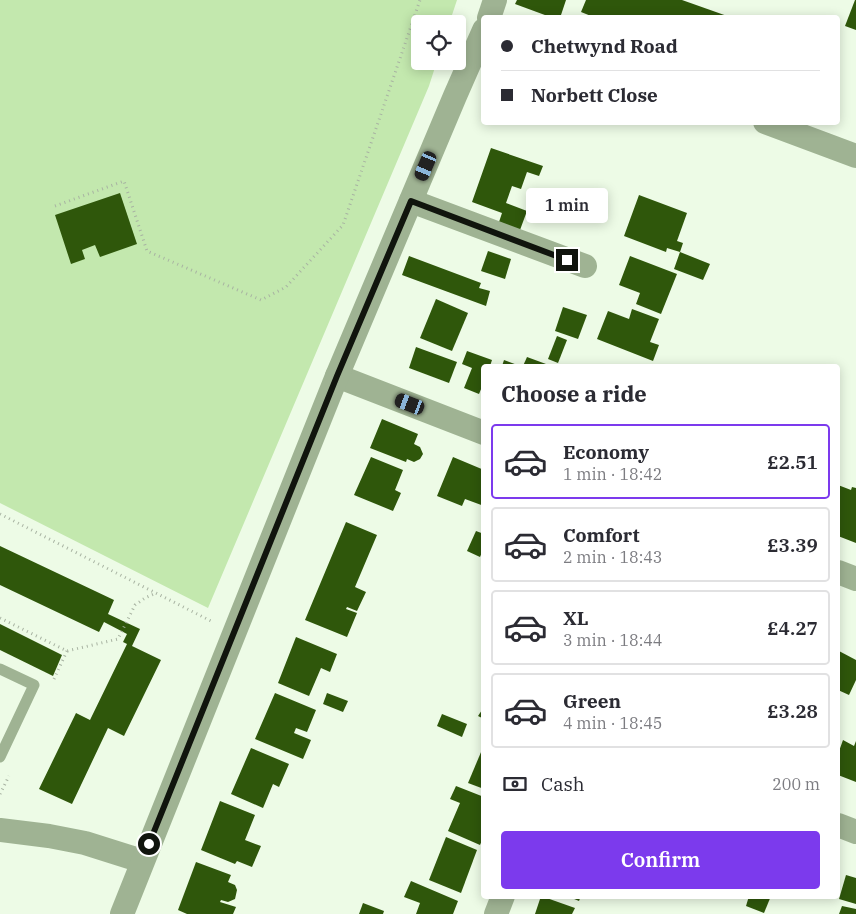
<!DOCTYPE html>
<meta charset="utf-8">
<style>
body{margin:0;font-family:"IBM Plex Serif",serif;background:#f2f2f3;color:#2b2b33;height:100vh;display:flex;flex-direction:column;font-size:19px;white-space:nowrap}
*{box-sizing:border-box;margin:0}
p{font-size:16px;color:#7c7c81}
.icon{flex:none;width:28px;height:28px;fill:none;stroke:currentColor;stroke-width:2;stroke-linecap:round;stroke-linejoin:round}
.map{position:relative;flex:1;overflow:hidden}
.side{position:absolute;left:481px;top:364px;width:359px;height:535px;display:flex;flex-direction:column;background:#fff;border-radius:5px;box-shadow:0 2px 12px #0003}
.side>*{flex:none}
.top-card{position:absolute;left:481px;top:15px;width:359px;height:110px;border-radius:5px;box-shadow:0 2px 12px #0003;display:grid;align-content:center;height:110px;padding:0 20px;background:#fff}
.tools{position:absolute;left:411px;top:15px;display:grid;gap:10px}
.tools a{display:grid;place-items:center;width:55px;height:55px;border-radius:5px;background:#fff;box-shadow:0 2px 12px #0003;font-size:25px}
.end{position:absolute;width:22px;height:22px;margin:-11px;border:6px solid #10140d;background:#fff;box-shadow:0 0 0 2px #fff}
.from{border-radius:50%}
.bubble{position:absolute;height:35px;border-radius:5px;background:#fff;box-shadow:0 2px 12px #0003;font-size:16px;font-weight:600;line-height:35px;text-align:center}
.car{position:absolute;width:15px;height:30px;margin:-15px -8px;border-radius:6px;box-shadow:0 0 4px 1px #0007;background:linear-gradient(#222 24%,#8ab4d8 0 40%,#222 0 76%,#8ab4d8 0 86%,#222 0)}
.top-card b{display:flex;align-items:center;gap:18px;height:48px;font-size:19px}
.top-card b+b{border-top:1px solid #e1e1e2}
.top-card i{width:12px;height:12px;background:#2b2b33}
ul{padding:0;list-style:none}
li{display:flex;align-items:center;gap:15px;height:75px;margin:0 10px 8px;padding:0 10px;border:2px solid #e1e1e2;border-radius:5px}
li div{flex:1}
li b{display:block;font-size:19px}
li em{font-style:normal;font-weight:600}
li.selected{border-color:#7c3aed}
li>.icon{width:45px;height:45px;stroke-width:1.5}
h2{padding:0 20px;font-size:22px;line-height:60px}
.pay{display:flex;align-items:center;gap:12px;height:55px;padding:0 20px;font-size:19px}
.pay p{margin-inline-start:auto}
.action{display:flex;gap:10px;margin-top:auto;padding:10px 20px}
.action a{flex:1;height:58px;border-radius:5px;background:#7c3aed;color:#fff;font-size:20px;font-weight:600;line-height:58px;text-align:center}
.map>svg:first-child{display:block}
.green{fill:#c3e8ae}
.building{fill:#2f570b}
.lines{fill:none;stroke-linecap:round;stroke-linejoin:round}
.path{stroke:#a8b3a2;stroke-width:3;stroke-dasharray:1 4;stroke-linecap:butt}
.service{stroke:#9fb393;stroke-width:11}
.minor{stroke:#9fb393;stroke-width:24}
.route{stroke:#10140d;stroke-width:6}
</style>
<div class="map">
<svg width="856" height="914" viewBox="0 0 856 914">
<rect width="100%" height="100%" fill="#edfbe6"/>
<polygon class="green" points="0,0 457,0 449,24 420,24 420,61 437,61 429,86 208,608 0,503"/>
<g class="building">
<polygon points="517,0 566,0 560,18 553,18 515,4"/>
<polygon points="586,0 682,0 730,17 596,18 581,12"/>
<polygon points="855,0 856,0 856,30 845,26"/>
<polygon points="491,148 543,166 539,176 527,172 521,189 512,186 506,203 527,211 520,230 499,222 502,213 472,202"/>
<polygon points="120,193 137,244 100,257 95,245 82,250 85,259 71,264 55,215"/>
<polygon points="639,195 687,213 677,241 683,243 680,252 710,264 703,280 674,269 680,252 667,248 666,252 624,236"/>
<polygon points="488,251 511,259 505,279 481,271"/>
<polygon points="409,256 481,283 479,288 490,291 486,306 402,275"/>
<polygon points="630,256 677,274 661,314 636,304 640,293 619,285"/>
<polygon points="436,299 468,313 452,351 420,338"/>
<polygon points="563,307 587,315 578,339 555,331"/>
<polygon points="632,309 659,319 650,342 659,345 653,361 597,339 608,311 629,319"/>
<polygon points="557,336 567,340 558,363 548,359"/>
<polygon points="416,347 457,362 449,383 409,368"/>
<polygon points="467,351 492,360 490,366 484,366 484,382 479,394 464,388 472,368 462,364"/>
<polygon points="527,357 546,364 545,366 523,366"/>
<polygon points="504,360 520,366 502,366"/>
<polygon points="382,419 418,434 414,444 420,447 423,454 420,459 414,462 407,459 406,462 370,448"/>
<polygon points="371,457 403,470 395,490 401,493 393,511 354,495"/>
<polygon points="453,457 484,470 484,506 465,499 462,506 437,496"/>
<polygon points="838,485 851,490 852,487 856,488 856,543 838,536"/>
<polygon points="346,522 377,535 355,587 366,592 357,611 347,607 346,609 357,613 347,637 305,620"/>
<polygon points="476,531 484,534 484,548 480,557 467,551"/>
<polygon points="0,546 114,600 108,614 140,629 132,646 161,660 124,736 108,728 72,804 39,789 76,713 90,720 127,644 123,642 127,634 104,622 99,632 0,585"/>
<polygon points="0,624 62,655 53,676 0,650"/>
<polygon points="296,637 337,654 330,672 321,668 309,696 278,683"/>
<polygon points="839,651 856,660 856,680 849,695 838,690 838,653"/>
<polygon points="275,693 316,710 307,732 296,728 294,733 311,740 303,759 255,739"/>
<polygon points="327,693 348,701 343,712 323,704"/>
<polygon points="484,707 484,719 478,716"/>
<polygon points="442,714 467,724 462,737 437,726"/>
<polygon points="843,740 854,746 856,741 856,782 838,775 838,754"/>
<polygon points="484,745 484,789 468,783"/>
<polygon points="251,748 289,764 279,787 273,784 263,808 231,794"/>
<polygon points="456,786 484,797 484,836 480,845 448,831 460,803 450,799"/>
<polygon points="220,801 255,815 245,840 261,846 252,867 237,861 235,864 201,850"/>
<polygon points="446,837 477,850 461,893 429,880"/>
<polygon points="196,862 231,875 228,882 235,885 237,890 235,899 228,902 221,900 220,902 236,907 233,914 187,914 178,910"/>
<polygon points="846,875 856,878 856,904 839,899"/>
<polygon points="411,881 458,901 453,914 416,914 420,903 404,897"/>
<polygon points="541,896 575,908 572,914 535,914"/>
<polygon points="567,896 581,896 579,901"/>
<polygon points="749,896 771,896 764,913 746,906"/>
<polygon points="363,903 384,911 383,914 359,914"/>
<polygon points="842,906 856,909 856,914 839,914"/>
</g>
<g class="lines">
<g class="path">
<polyline points="55,206 124,181 147,251 261,300 286,287 343,225 420,0"/>
<polyline points="0,514 211,621"/>
<polyline points="0,618 67,651 118,639 135,605 145,598 156,593"/>
<polyline points="54,679 67,651"/>
<polyline points="0,794 9,776"/>
</g>
<polyline class="service" points="0,669 34,685 0,757"/>
<g class="minor">
<polyline points="489,18 495,0"/>
<polyline points="765,122 856,156"/>
<polyline points="411,201 585,266"/>
<polyline points="337,376 484,433"/>
<polyline points="838,572 856,579"/>
<polyline points="838,825 856,832"/>
<polyline points="0,830 49,836 85,843 142,861"/>
<polyline points="122,914 337,376 455,96 484,30"/>
<polyline points="496,914 503,896"/>
</g>
</g>
<g class="lines">
<polyline class="route" points="149,844 337,376 411,201 567,260"/>
</g>
</svg>
<div class="tools">
<a><svg class="icon" aria-label="locate" viewBox="0 0 24 24"><circle cx="12" cy="12" r="6"/><path d="M12 2v4M12 18v4M2 12h4M18 12h4"/></svg></a>
</div>
<i class="end from" style="left:149px;top:844px"></i>
<i class="end" style="left:567px;top:260px"></i>
<div class="bubble" style="left:526px;top:188px;width:82px">1 min</div>
<i class="car" style="left:426px;top:166px;rotate:203deg"></i>
<i class="car" style="left:410px;top:404px;rotate:291deg"></i>
<div class="top-card">
<b><i class="from"></i>Chetwynd Road</b>
<b><i></i>Norbett Close</b>
</div>
<section class="side">
<h2>Choose a ride</h2>
<ul>
<li class="selected"><svg class="icon" aria-label="car" viewBox="0 0 24 24"><path d="M5 17H2v-5l4-1 3-4h7l3 4 3 1v5h-3M9 17h6M6 11h13"/><circle cx="7" cy="17" r="2"/><circle cx="17" cy="17" r="2"/></svg><div><b>Economy</b><p>1 min · 18:42</p></div><em>£2.51</em></li>
<li><svg class="icon" aria-label="car" viewBox="0 0 24 24"><path d="M5 17H2v-5l4-1 3-4h7l3 4 3 1v5h-3M9 17h6M6 11h13"/><circle cx="7" cy="17" r="2"/><circle cx="17" cy="17" r="2"/></svg><div><b>Comfort</b><p>2 min · 18:43</p></div><em>£3.39</em></li>
<li><svg class="icon" aria-label="car" viewBox="0 0 24 24"><path d="M5 17H2v-5l4-1 3-4h7l3 4 3 1v5h-3M9 17h6M6 11h13"/><circle cx="7" cy="17" r="2"/><circle cx="17" cy="17" r="2"/></svg><div><b>XL</b><p>3 min · 18:44</p></div><em>£4.27</em></li>
<li><svg class="icon" aria-label="car" viewBox="0 0 24 24"><path d="M5 17H2v-5l4-1 3-4h7l3 4 3 1v5h-3M9 17h6M6 11h13"/><circle cx="7" cy="17" r="2"/><circle cx="17" cy="17" r="2"/></svg><div><b>Green</b><p>4 min · 18:45</p></div><em>£3.28</em></li>
</ul>
<div class="pay"><svg class="icon" aria-label="cash" viewBox="0 0 24 24"><path d="M3 7h18v10H3z"/><circle cx="12" cy="12" r="2"/></svg>Cash<p>200 m</p></div>
<div class="action"><a>Confirm</a></div>
</section>
</div>
